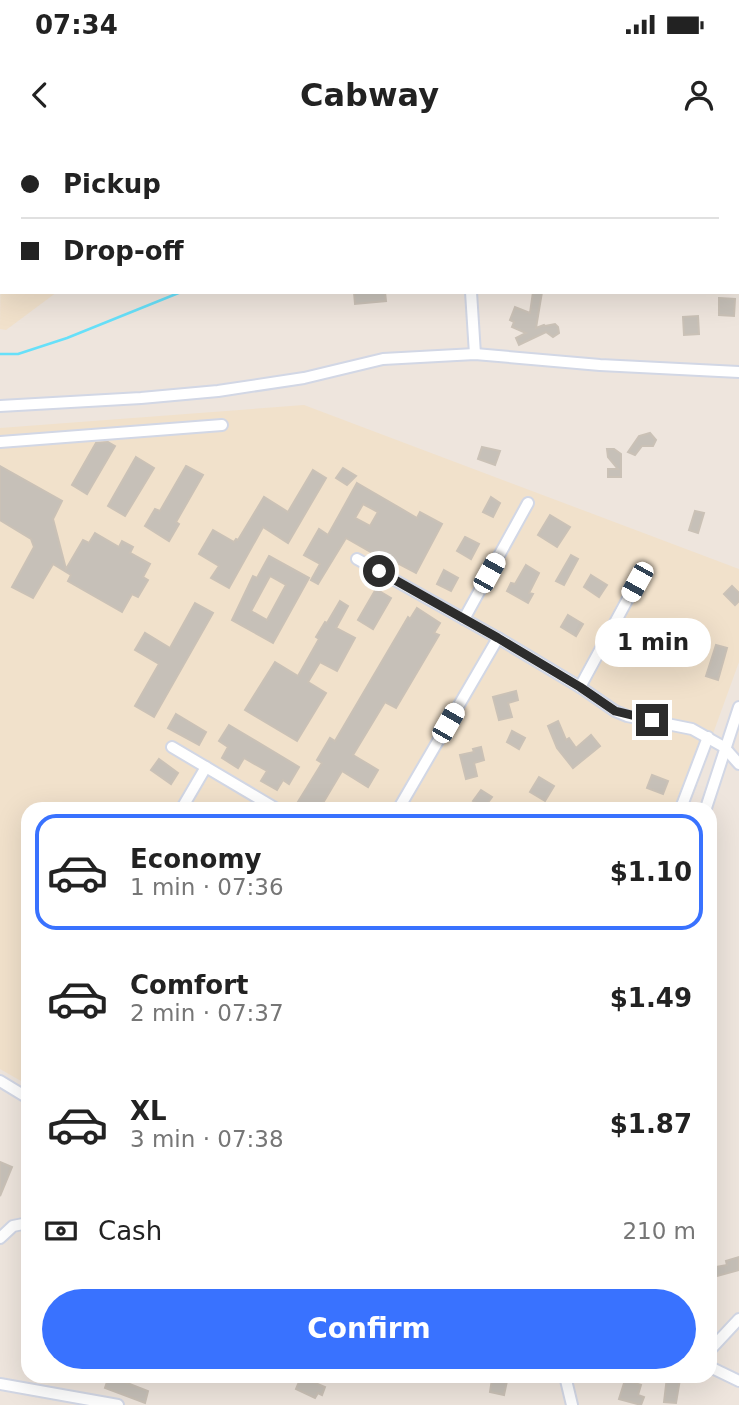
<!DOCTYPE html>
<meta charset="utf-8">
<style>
body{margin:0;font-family:"DejaVu Sans",sans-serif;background:#f6f6f6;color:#222;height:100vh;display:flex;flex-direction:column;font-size:26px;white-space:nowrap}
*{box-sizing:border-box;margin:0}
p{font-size:23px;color:#767676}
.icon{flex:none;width:38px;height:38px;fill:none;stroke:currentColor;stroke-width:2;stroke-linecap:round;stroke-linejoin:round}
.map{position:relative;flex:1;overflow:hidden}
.drawer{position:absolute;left:21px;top:662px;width:696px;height:581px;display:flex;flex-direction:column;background:#fff;border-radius:21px;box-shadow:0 7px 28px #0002}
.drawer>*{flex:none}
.banner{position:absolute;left:0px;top:0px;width:740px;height:154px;box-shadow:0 7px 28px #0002;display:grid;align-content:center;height:154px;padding:0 21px;background:#fff}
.end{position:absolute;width:32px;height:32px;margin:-16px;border:9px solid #2c2c2c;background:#fff;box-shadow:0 0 0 4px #fff}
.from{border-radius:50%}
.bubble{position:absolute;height:49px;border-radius:24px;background:#fff;box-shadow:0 7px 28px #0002;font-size:23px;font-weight:700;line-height:49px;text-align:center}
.car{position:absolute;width:21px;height:42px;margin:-21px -10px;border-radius:9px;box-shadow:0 0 5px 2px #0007;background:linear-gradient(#fff 24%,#345 0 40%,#fff 0 76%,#345 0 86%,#fff 0)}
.banner b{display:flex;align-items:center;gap:24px;height:66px;font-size:26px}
.banner b+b{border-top:2px solid #e0e0e0}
.banner i{width:18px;height:18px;background:#222}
ul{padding:12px 0 0;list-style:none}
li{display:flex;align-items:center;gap:21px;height:116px;margin:0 14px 10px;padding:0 7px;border:4px solid transparent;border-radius:21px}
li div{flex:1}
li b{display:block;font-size:26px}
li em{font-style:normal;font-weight:700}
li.on{border-color:#3972ff}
li>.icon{width:63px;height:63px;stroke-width:1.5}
.pay{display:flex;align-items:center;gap:18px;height:77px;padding:0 21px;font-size:26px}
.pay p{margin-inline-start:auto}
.button{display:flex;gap:14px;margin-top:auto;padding:14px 21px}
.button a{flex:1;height:80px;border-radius:42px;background:#3972ff;color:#fff;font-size:28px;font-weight:700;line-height:80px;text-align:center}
.status{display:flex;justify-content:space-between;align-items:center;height:49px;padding:0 35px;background:#fff;direction:ltr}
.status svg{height:19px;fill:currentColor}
header{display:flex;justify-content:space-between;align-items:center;height:91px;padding:0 21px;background:#fff;font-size:32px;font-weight:700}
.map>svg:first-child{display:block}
.education{fill:#f1e1cb}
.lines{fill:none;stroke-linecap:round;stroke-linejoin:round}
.stream{stroke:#67e0f9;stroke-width:2.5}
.building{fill:#c6c0b8;stroke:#cac1b6;stroke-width:2;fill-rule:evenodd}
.minor-casing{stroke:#d2d7e5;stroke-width:14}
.path{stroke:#c8c8c8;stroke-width:2;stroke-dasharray:5 3.5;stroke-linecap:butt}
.minor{stroke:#fff;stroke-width:10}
.route{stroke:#2c2c2c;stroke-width:9}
</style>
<div class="status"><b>07:34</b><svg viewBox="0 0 49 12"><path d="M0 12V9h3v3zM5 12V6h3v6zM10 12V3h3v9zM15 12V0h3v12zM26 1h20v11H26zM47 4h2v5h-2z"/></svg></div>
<header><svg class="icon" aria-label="back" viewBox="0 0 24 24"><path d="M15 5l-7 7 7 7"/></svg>Cabway<svg class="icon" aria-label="person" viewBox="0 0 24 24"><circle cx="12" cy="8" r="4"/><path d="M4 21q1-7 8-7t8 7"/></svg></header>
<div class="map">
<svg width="739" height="1265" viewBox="0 0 739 1265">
<rect width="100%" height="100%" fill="#eee5dd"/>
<g class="education">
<polygon points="2,28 2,152 57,152 6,190 0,189"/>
<polygon points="304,265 739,429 739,522 686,668 28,668 28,945 0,929 0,288"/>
</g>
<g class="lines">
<g class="stream">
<polyline points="409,2 414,0"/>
<polyline points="0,214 18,214 67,198 181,152"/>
</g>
</g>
<g class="building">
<polygon points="354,152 385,152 386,161 355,164"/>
<polygon points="533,152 542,152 536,188 544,185 545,186 555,184 558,187 559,193 553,197 546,192 519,205 516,198 526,193 512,187 514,182 510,180 515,167 530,173"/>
<polygon points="719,158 735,159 734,176 719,175"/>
<polygon points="698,176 699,194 684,195 683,177"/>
<polygon points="650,293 656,300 653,306 642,306 635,315 628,312 639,296"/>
<polygon points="108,302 115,306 87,354 72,345 96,303"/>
<polygon points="482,307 500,311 495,325 478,319"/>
<polygon points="607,309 614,309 621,314 621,337 608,337 608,329 618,329 608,317"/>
<polygon points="136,317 154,328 125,376 108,366"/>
<polygon points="0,326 62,361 53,379 66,429 83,400 89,403 95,393 119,407 122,401 133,407 130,413 150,424 143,437 148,440 138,457 132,454 122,472 68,441 71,435 53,424 33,458 12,447 34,407 31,399 0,380"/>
<polygon points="186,326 203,335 176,382 179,384 169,401 145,386 155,369 160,371"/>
<polygon points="343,328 356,336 347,345 336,338"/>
<polygon points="313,330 326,338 288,403 263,387 229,448 211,438 219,426 199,414 213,390 234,402 236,399 238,400 264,357 288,372"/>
<path d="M357,343L417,378L420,372L442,384L416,433L384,416L383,419L346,398L318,444L311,440L320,424L304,415L319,389L328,395ZM363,364L378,372L370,386L355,378Z"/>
<polygon points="491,357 500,363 493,377 483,372"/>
<polygon points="695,371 704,373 698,393 689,390"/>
<polygon points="550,375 570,387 557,407 538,395"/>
<polygon points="465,397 479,404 471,419 457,411"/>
<polygon points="571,415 578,419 564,445 556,441"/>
<path d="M269,416L309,438L273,503L232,480L253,436L257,438ZM270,436L286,445L267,480L251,471Z"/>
<polygon points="526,425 539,433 529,453 533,454 528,463 507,451 511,443 515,444"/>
<polygon points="444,430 458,438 451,451 437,444"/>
<polygon points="591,435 607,445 599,457 584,447"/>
<polygon points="732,446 739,453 739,461 735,465 724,454"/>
<polygon points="376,449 391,458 373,489 358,480"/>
<polygon points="340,461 348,466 336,488 355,498 337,531 320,522 308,542 326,553 297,601 245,570 275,522 298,536 319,499 316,497 325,482 327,483"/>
<polygon points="195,463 213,473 154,577 135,566 159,524 135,510 145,493 170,508"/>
<polygon points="417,468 440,483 434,493 439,495 396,568 385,562 353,615 378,630 368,647 342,631 320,668 309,668 298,662 322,623 317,620 330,598 335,601 408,477 410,479"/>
<polygon points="568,475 583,484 576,496 561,487"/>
<polygon points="716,505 727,508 718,540 706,536"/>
<polygon points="516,551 518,560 508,563 512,577 499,580 493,557"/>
<polygon points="176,574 206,592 199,605 168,588"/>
<polygon points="558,581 566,600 569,598 576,608 591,595 600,606 573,628 557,608 548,586"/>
<polygon points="229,585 299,627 289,644 283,640 277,650 261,641 267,631 244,618 238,628 222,618 228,607 219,601"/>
<polygon points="512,591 525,598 519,609 507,602"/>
<polygon points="481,607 484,620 474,623 477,636 466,639 460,615 474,612 473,609"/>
<polygon points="159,619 178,633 171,644 151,630"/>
<polygon points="652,635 668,641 663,654 647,648"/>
<polygon points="539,637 554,646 545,661 530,652"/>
<polygon points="481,650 492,657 484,668 473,661"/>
<polygon points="0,1022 12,1027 0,1056"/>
<polygon points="739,1117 739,1130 710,1138 710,1128 727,1125 726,1121"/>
<polygon points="109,1236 148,1251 145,1263 105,1248"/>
<polygon points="301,1237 325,1247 322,1255 318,1253 315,1258 296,1249"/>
<polygon points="667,1237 680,1239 676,1263 664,1262"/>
<polygon points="492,1239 507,1241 504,1255 490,1252"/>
<polygon points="625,1240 641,1245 638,1255 644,1257 641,1265 619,1259"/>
</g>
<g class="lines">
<g class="minor-casing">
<g id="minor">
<polyline points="450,0 451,2"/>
<polyline points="41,2 42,0"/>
<polyline points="357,2 359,0"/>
<polyline points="471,152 475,214"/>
<polyline points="0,266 141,258 218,251 304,238 383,219 475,214 600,225 739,232"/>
<polyline points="0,302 222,285"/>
<polyline points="357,419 498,498 580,547 615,571 627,576 692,589 724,607 739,624"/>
<polyline points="464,479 528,363"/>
<polyline points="580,547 637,442"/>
<polyline points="172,607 275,668"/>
<polyline points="182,668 206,627"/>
<polyline points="399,668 498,498"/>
<polyline points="681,668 708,597"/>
<polyline points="706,668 739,567"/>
<polyline points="0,941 28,958"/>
<polyline points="0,1098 13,1086 28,1083"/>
<polyline points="710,1210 739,1179"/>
<polyline points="710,1227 739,1241"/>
<polyline points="565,1236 572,1265"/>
<polyline points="0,1244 118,1265"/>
</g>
</g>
<g class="path">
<polyline points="186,0 187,2"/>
<polyline points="162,2 162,0"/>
</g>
<use href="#minor" class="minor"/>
</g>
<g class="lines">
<polyline class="route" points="379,431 498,498 580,547 615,571 652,580"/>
</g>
</svg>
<i class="end from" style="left:379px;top:431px"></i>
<i class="end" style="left:652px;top:580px"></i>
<div class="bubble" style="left:595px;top:478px;width:116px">1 min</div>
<i class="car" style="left:489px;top:433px;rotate:29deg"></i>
<i class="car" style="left:637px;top:442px;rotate:209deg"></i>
<i class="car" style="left:448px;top:583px;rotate:30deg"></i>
<div class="banner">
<b><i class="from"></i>Pickup</b>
<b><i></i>Drop-off</b>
</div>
<section class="drawer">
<ul>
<li class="on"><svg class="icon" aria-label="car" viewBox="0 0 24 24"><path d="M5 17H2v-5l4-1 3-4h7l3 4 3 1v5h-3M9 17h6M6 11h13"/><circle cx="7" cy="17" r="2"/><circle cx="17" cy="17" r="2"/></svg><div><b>Economy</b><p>1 min · 07:36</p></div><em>$1.10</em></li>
<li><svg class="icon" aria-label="car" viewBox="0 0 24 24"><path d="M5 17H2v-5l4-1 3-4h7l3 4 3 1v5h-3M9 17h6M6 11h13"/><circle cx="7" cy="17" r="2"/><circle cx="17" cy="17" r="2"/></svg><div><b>Comfort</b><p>2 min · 07:37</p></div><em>$1.49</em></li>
<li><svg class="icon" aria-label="car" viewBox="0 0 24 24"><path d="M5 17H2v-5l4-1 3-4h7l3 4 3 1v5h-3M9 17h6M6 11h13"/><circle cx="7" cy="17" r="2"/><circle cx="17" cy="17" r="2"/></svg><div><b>XL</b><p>3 min · 07:38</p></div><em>$1.87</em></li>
</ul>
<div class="pay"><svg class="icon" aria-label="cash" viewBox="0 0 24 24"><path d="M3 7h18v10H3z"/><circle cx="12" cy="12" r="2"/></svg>Cash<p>210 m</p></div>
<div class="button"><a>Confirm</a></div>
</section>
</div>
